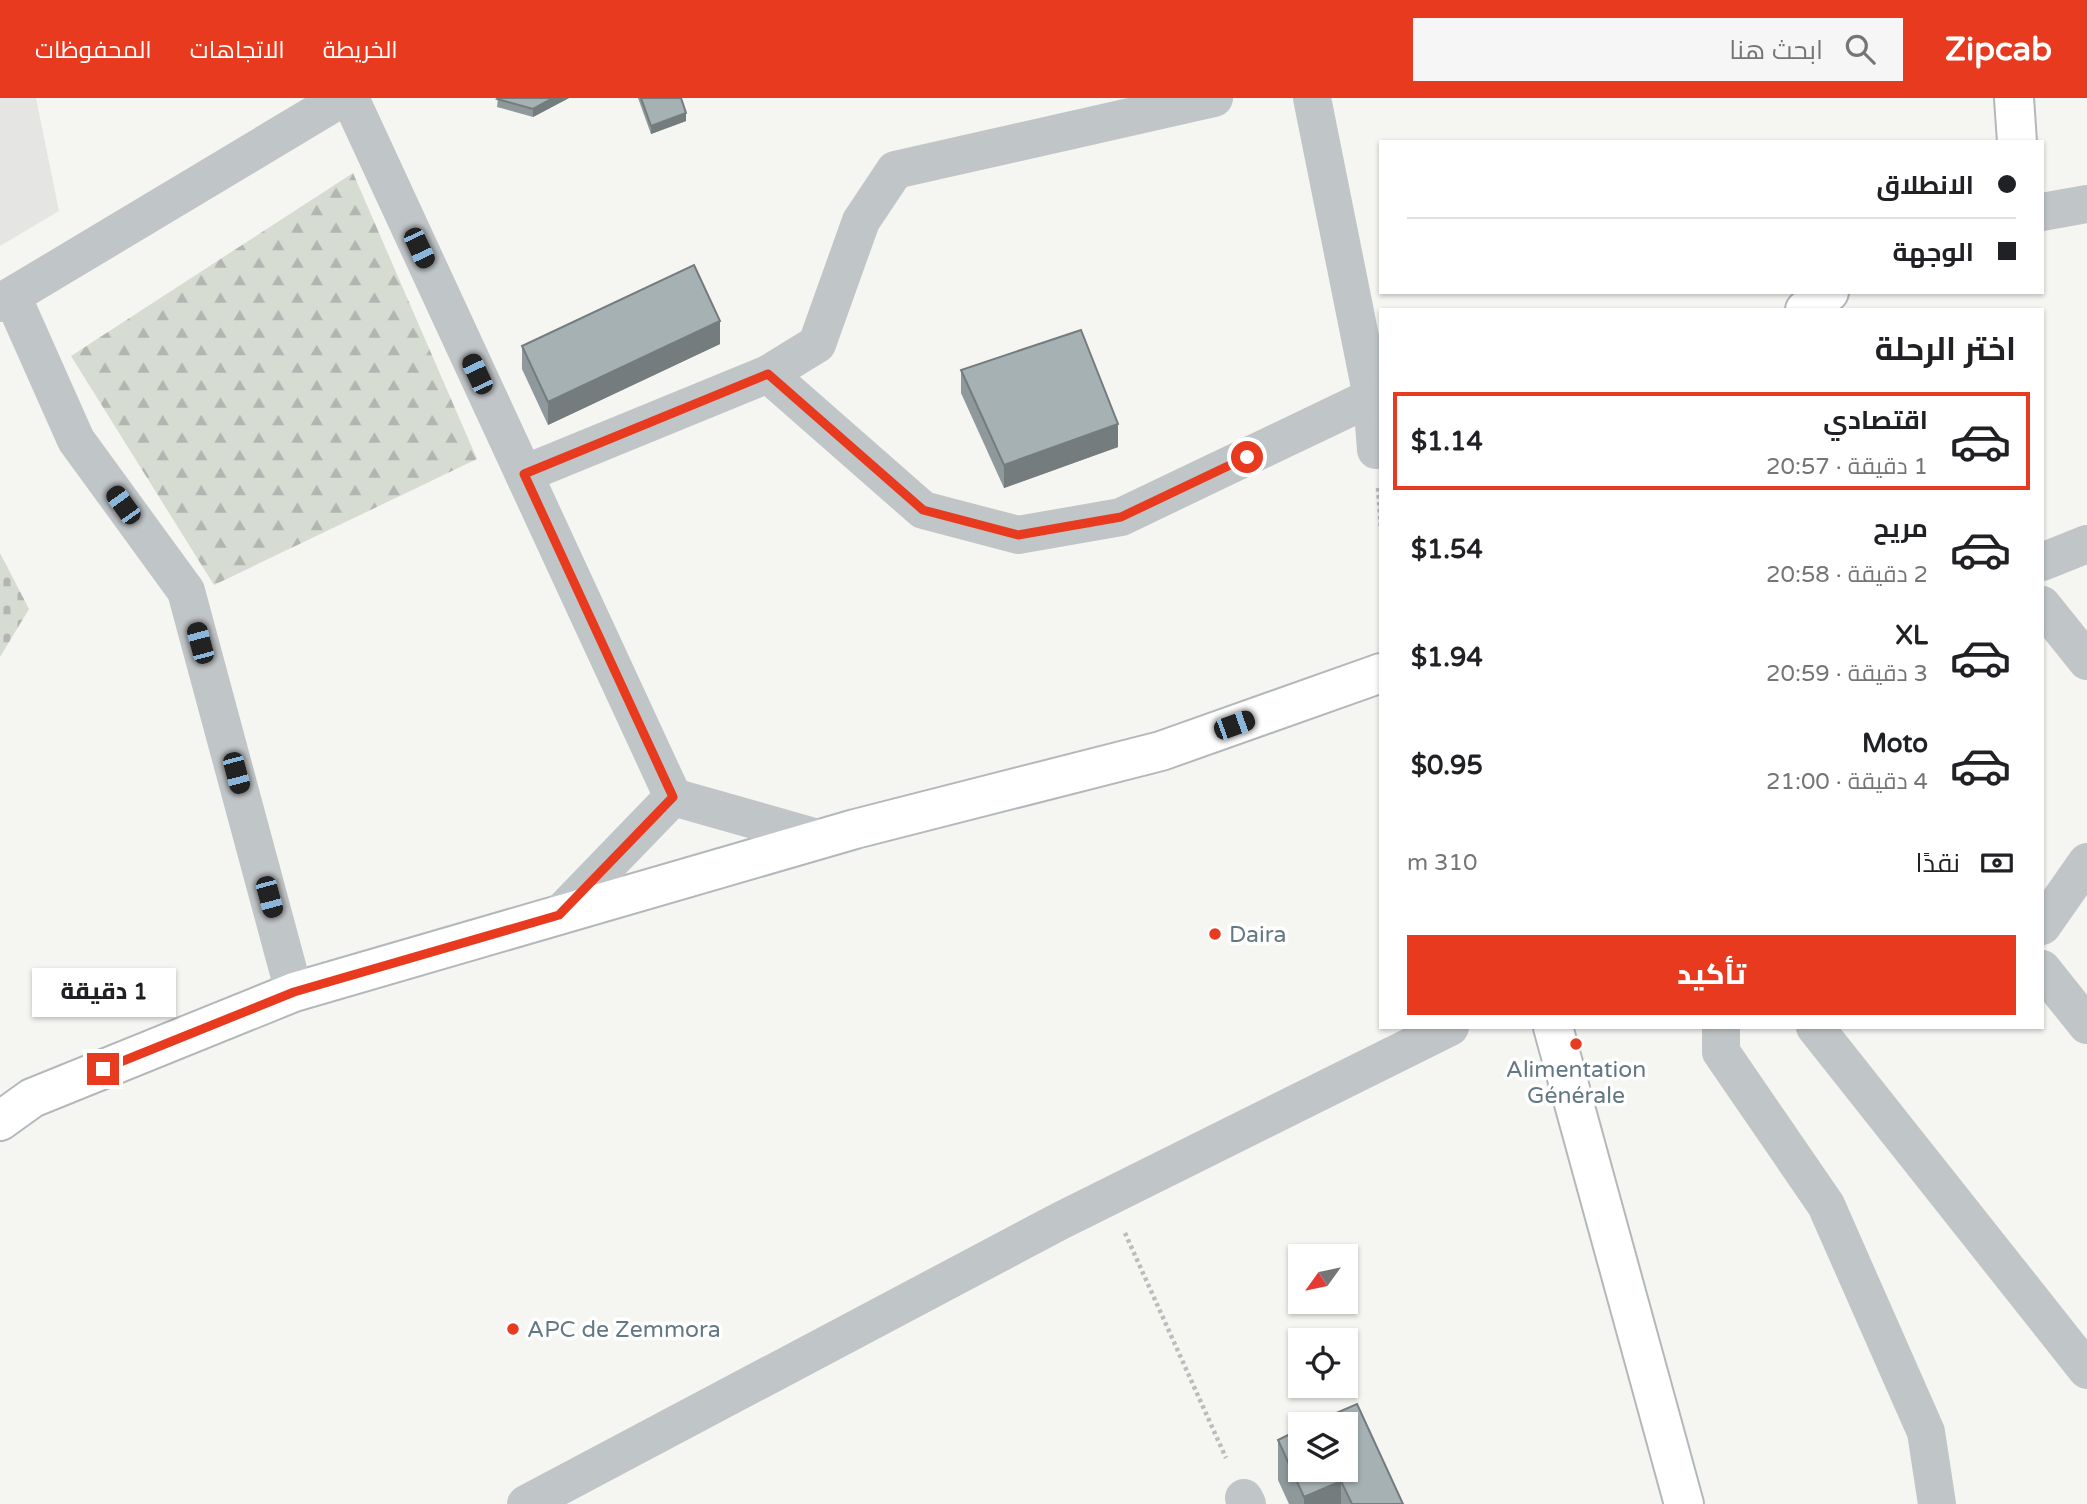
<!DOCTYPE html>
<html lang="ar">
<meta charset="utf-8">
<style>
body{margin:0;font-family:"Varela Round",Cairo,sans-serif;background:#f6f6f6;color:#202124;direction:rtl;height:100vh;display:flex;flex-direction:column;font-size:26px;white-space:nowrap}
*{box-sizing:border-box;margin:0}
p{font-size:23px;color:#757577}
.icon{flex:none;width:38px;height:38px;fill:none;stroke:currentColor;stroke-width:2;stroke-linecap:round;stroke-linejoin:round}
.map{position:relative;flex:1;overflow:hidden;direction:ltr}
.sheet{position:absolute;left:1379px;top:210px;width:665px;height:721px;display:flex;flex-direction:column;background:#fff;border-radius:0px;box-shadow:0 2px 5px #0004;direction:rtl}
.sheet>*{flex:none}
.hud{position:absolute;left:1379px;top:42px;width:665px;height:154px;border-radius:0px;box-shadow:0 2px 5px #0004;direction:rtl;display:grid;align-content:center;height:154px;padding:0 28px;background:#fff}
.needle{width:46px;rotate:237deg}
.buttons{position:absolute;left:1288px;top:1146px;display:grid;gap:14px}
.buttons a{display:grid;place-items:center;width:70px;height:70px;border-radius:0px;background:#fff;box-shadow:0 2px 5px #0004;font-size:35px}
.end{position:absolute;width:32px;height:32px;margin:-16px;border:9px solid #e83a1e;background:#fff;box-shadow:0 0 0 4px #fff}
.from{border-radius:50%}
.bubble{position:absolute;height:49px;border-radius:0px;background:#fff;box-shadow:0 2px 5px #0004;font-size:23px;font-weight:800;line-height:49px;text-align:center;direction:rtl}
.car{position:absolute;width:21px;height:42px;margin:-21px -10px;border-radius:9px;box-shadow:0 0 5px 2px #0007;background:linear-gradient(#222 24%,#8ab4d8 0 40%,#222 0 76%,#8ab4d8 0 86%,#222 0)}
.hud b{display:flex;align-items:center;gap:24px;height:66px;font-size:26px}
.hud b+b{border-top:2px solid #e0e0e0}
.hud i{width:18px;height:18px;background:#202124}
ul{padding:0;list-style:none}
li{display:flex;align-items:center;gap:21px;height:98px;margin:0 14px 10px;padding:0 14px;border:4px solid transparent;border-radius:0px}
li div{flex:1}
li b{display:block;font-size:26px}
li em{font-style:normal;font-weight:800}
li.current{border-color:#e83a1e}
li>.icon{width:63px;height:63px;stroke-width:1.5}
h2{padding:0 28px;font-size:32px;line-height:84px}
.pay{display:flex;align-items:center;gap:18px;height:77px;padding:0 28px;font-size:26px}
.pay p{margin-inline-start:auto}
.primary-button{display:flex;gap:14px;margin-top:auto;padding:14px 28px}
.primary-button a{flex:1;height:80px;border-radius:0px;background:#e83a1e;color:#fff;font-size:28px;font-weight:800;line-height:80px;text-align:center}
header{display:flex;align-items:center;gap:42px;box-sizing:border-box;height:98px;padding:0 35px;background:#e83a1e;color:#fff}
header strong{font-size:33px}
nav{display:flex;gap:38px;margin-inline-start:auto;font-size:24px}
.search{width:490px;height:63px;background:#f6f6f6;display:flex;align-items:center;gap:18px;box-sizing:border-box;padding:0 24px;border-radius:0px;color:#757577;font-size:26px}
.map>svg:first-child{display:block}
.built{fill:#e5e6e4}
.forest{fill:url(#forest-firs)}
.cemetery{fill:url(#cemetery-stones)}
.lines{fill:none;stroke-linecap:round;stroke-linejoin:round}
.major-casing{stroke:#b3b8bb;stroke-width:42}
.path{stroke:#babdbf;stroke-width:4.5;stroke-dasharray:3.5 3.5;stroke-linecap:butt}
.minor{stroke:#c0c5c7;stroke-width:38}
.major{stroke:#fff;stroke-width:38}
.wall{fill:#8f989b}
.shaded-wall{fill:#747c7e}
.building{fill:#a6b1b4;stroke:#747c7e;stroke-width:2}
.route{stroke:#e83a1e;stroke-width:9}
.poi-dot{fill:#e83a1e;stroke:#fff;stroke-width:2.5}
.labels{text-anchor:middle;stroke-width:7;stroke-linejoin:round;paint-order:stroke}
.poi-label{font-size:23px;fill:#637883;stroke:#fff;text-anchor:start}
</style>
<header>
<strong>Zipcab</strong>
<div class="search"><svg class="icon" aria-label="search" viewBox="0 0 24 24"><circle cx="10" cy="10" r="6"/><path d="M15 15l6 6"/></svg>ابحث هنا</div>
<nav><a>الخريطة</a><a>الاتجاهات</a><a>المحفوظات</a></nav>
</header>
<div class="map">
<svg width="2087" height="1406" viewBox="0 0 2087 1406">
<defs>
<pattern id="forest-firs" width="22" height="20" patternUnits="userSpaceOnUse" patternTransform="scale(1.75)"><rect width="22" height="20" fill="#d6dcd2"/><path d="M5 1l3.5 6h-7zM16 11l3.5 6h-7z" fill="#b1b7b0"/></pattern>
<pattern id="cemetery-stones" width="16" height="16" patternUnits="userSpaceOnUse" patternTransform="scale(1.75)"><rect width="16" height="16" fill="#d6dcd2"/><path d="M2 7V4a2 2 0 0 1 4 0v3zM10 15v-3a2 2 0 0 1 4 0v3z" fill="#b1b7b0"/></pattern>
</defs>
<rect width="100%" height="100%" fill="#f5f5f1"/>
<polygon class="built" points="0,0 36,0 59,113 0,148"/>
<polygon class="forest" points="353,75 477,361 214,487 71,258"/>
<polygon class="cemetery" points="0,455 29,511 0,559"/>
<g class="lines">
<g class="major-casing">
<g id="major">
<polyline points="2014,0 2017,44"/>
<polyline points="1805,212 1829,194"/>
<polyline points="1553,929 1684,1406"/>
<polyline points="0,1023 32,1000 294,894 855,731 1161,653 1381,575"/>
</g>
</g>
<g class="path">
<polyline points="1378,390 1381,431"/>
<polyline points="1125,1135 1226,1360"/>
</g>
<g class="minor">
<polyline points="350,0 673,699"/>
<polyline points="1312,0 1372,299 1376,352"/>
<polyline points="2042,114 2087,106"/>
<polyline points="12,198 76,342 186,493 294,894"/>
<polyline points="0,205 342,0"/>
<polyline points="768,276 923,412 1018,437 1121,419 1372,299"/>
<polyline points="524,376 768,276 817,246 861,123 895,72 1214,0"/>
<polyline points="2042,464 2087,446"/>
<polyline points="2042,507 2087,563"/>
<polyline points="559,817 673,699 821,741"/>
<polyline points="2042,828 2087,764"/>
<polyline points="2042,871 2087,927"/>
<polyline points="1721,929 1721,954 1826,1107 1926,1334 1937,1406"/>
<polyline points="1815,929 2087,1272"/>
<polyline points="1244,1400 1247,1406"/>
<polyline points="526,1406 1060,1123 1450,929"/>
</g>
<use href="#major" class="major"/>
</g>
<g class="wall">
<polygon points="498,0 569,0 533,19 497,9"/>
<polygon points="638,0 681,0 686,23 651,36"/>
<polygon points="720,246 548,327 522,271 522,248"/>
<polygon points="961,272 1118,349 1004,390 961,295"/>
<polygon points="1278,1342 1346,1372 1403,1406 1289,1406 1278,1382"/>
</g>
<g class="shaded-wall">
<polygon points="553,0 569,0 533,19 533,11"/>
<polygon points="686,15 686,23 651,36 651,28"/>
<polygon points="720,223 720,246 548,327 548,304"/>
<polygon points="1118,326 1118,349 1004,390 1004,367"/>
<polygon points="1341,1383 1341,1406 1304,1406 1304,1399"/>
</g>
<g class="building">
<polygon points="498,0 553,0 533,11 497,1"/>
<polygon points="641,0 681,0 686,15 651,28"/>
<polygon points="694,167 720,223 548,304 522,248"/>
<polygon points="1081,232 1118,326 1004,367 961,272"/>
<polygon points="1357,1306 1403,1406 1352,1406 1341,1383 1304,1399 1278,1342 1300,1331 1300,1372 1346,1372 1346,1326 1311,1326"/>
</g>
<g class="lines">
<polyline class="route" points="103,971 294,894 559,817 673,699 524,376 768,276 923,412 1018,437 1121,419 1247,359"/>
</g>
<g class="poi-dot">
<circle cx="1215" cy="836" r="7"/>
<circle cx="1576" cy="946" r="7"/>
<circle cx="513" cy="1231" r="7"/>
</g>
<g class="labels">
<g class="poi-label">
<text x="1229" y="844">Daira</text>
<text x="1576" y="979" text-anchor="middle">Alimentation<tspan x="1576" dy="26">Générale</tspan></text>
<text x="527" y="1239">APC de Zemmora</text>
</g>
</g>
</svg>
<div class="buttons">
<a><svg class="needle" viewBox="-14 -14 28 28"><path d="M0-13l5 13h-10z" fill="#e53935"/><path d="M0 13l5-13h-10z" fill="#757577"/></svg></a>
<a><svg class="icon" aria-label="locate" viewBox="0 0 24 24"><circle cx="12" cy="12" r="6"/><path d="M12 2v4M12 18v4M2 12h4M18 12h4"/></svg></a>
<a><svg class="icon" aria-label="layers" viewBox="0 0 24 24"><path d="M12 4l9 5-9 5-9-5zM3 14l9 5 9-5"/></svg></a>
</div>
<i class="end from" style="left:1247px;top:359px"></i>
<i class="end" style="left:103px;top:971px"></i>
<div class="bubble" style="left:32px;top:870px;width:144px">1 دقيقة</div>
<i class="car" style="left:419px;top:150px;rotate:155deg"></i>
<i class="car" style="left:477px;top:276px;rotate:335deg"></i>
<i class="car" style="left:123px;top:407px;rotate:324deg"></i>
<i class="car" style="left:200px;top:545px;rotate:345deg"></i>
<i class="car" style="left:1234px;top:627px;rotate:70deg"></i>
<i class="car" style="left:236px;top:675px;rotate:165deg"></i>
<i class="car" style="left:269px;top:799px;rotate:165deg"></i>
<div class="hud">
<b><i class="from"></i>الانطلاق</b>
<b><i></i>الوجهة</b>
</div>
<section class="sheet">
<h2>اختر الرحلة</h2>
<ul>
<li class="current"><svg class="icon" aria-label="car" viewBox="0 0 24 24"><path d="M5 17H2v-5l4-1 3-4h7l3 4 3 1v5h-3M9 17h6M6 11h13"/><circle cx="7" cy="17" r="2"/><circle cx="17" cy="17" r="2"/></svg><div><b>اقتصادي</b><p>1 دقيقة · 20:57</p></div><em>$1.14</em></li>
<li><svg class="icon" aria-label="car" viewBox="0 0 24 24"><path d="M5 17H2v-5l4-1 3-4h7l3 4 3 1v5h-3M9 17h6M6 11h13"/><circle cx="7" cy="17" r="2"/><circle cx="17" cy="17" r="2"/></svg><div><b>مريح</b><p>2 دقيقة · 20:58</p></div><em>$1.54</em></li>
<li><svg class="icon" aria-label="car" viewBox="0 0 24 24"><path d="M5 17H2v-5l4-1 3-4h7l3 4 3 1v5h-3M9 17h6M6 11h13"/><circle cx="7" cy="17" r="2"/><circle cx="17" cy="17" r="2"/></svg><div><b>XL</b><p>3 دقيقة · 20:59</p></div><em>$1.94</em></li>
<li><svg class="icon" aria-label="car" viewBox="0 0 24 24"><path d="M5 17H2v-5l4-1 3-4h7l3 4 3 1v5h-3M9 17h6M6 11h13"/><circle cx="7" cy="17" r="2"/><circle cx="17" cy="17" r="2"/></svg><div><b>Moto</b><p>4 دقيقة · 21:00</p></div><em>$0.95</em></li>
</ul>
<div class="pay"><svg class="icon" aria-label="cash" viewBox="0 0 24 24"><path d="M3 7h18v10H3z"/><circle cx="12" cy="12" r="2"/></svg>نقدًا<p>310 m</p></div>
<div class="primary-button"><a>تأكيد</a></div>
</section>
</div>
